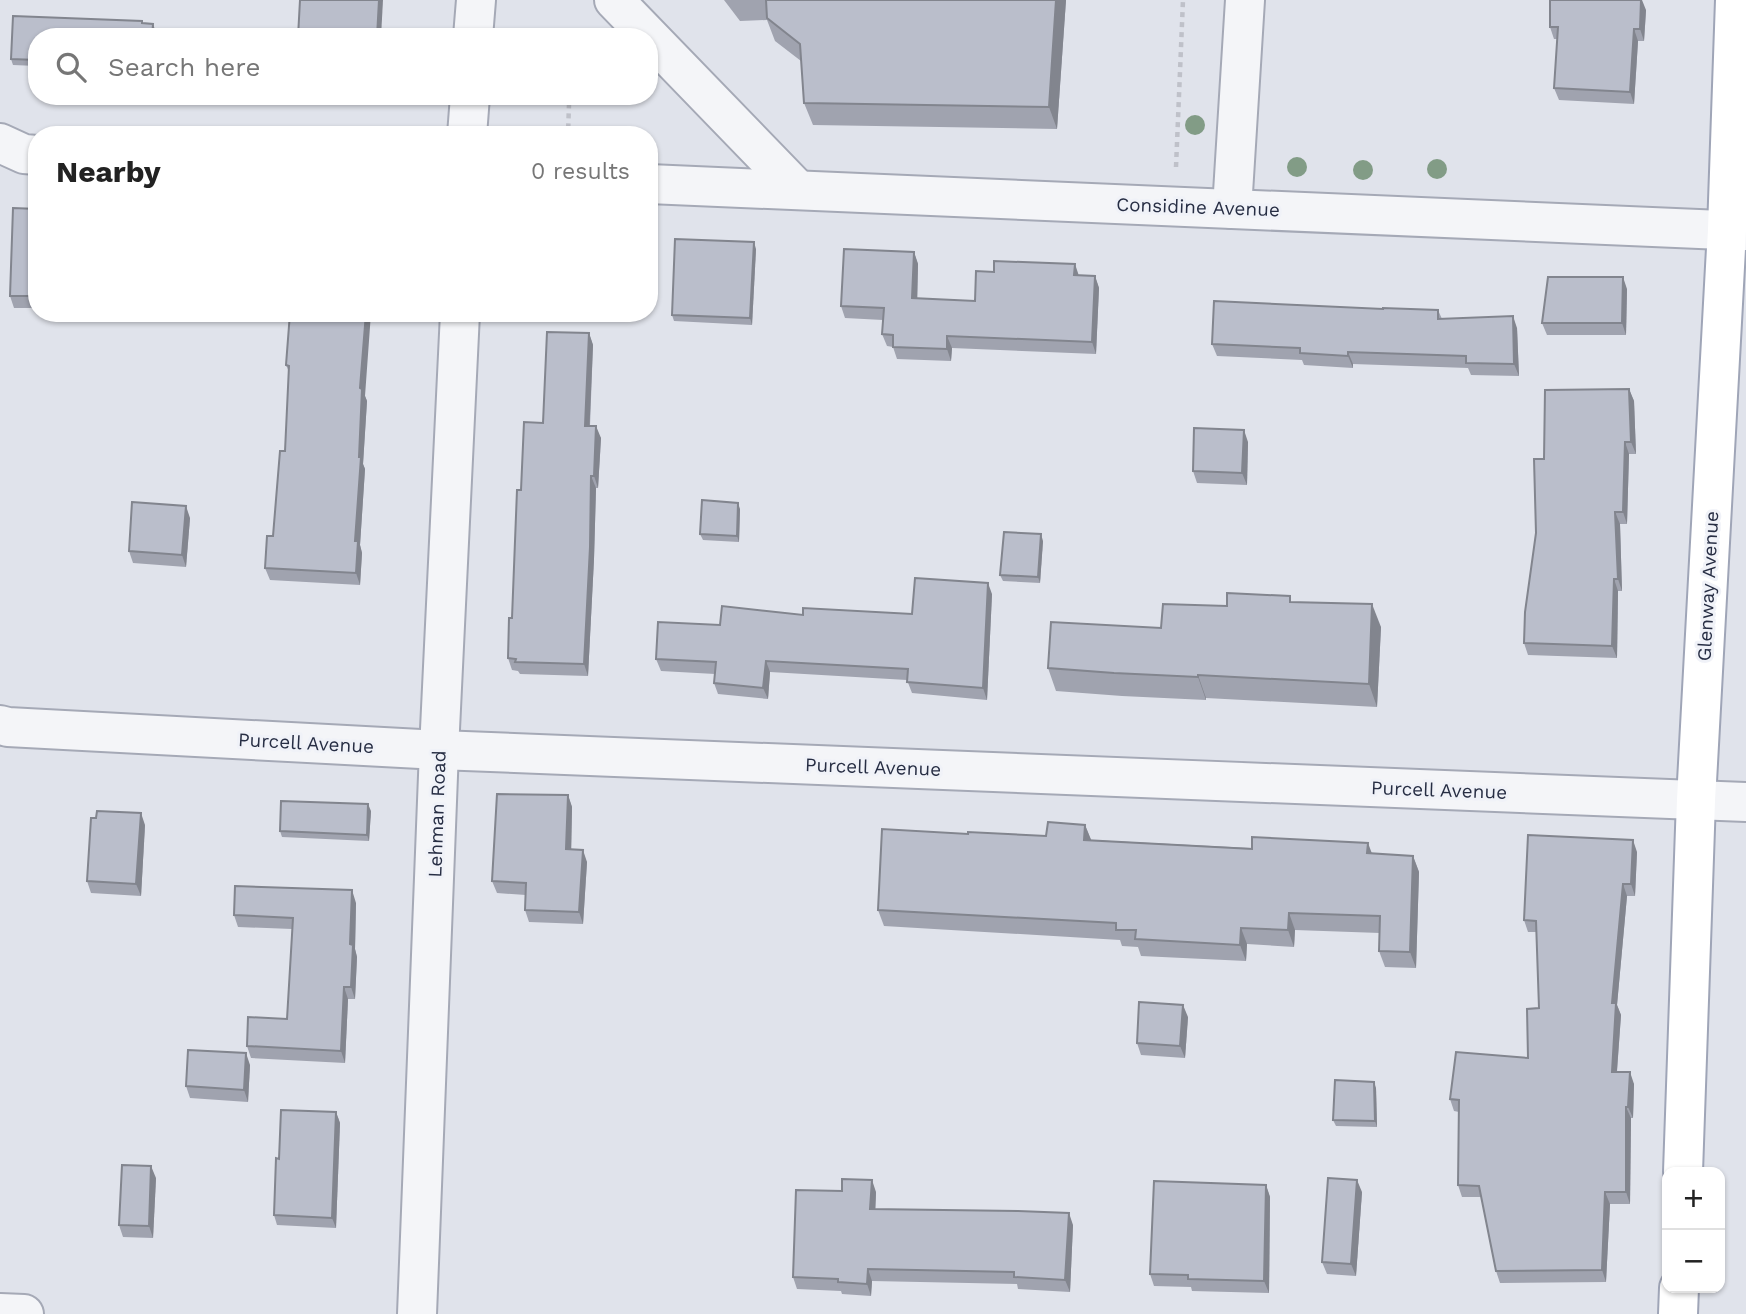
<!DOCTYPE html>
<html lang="en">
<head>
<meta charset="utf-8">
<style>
	:root { --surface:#fff; --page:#f6f6f6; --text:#222; --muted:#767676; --line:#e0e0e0 }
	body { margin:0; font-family:"Work Sans",sans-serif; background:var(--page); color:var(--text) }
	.controls { position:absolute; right:21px; bottom:21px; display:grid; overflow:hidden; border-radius:14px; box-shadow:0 2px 5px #0004 }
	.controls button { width:63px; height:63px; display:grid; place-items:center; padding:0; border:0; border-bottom:2px solid var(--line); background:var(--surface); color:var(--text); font:35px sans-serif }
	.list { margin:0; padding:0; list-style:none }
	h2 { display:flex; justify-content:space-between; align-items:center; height:91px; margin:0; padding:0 28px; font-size:30px }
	h2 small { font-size:23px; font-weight:400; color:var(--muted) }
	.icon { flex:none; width:38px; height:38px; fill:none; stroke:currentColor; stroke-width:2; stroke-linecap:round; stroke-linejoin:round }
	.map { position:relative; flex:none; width:1746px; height:1314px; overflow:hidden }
	.search { position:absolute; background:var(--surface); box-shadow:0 2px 5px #0004; left:28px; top:28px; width:630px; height:77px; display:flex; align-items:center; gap:18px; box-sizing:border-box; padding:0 24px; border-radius:28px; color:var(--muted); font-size:26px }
	.panel { position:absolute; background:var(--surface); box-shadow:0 2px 5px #0004; left:28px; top:126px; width:630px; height:196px; border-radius:28px }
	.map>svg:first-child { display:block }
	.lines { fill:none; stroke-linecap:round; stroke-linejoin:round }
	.minor-casing { stroke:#a5a9b6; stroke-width:42 }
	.major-casing { stroke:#9fa5b7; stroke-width:42 }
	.path { stroke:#bfc1c9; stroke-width:4.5; stroke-dasharray:5 5; stroke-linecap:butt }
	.minor { stroke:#f4f5f8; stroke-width:38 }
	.major { stroke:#fff; stroke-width:38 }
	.tree { fill:#829c86 }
	.wall { fill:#a0a3af }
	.shaded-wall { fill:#82858e }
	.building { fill:#babecb; stroke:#82858e; stroke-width:2 }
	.labels { text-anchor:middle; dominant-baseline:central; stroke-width:6; stroke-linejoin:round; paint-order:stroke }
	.street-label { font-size:19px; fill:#272e44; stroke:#f0f2f8 }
</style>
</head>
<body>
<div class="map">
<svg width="1746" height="1314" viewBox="0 0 1746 1314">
	<rect width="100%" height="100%" fill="#e0e3eb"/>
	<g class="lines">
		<defs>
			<g id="minor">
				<polyline points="614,0 798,190"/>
				<polyline points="473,37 476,0"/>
				<polyline points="467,135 470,96"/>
				<polyline points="0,143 24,154 37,155"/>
				<polyline points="649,184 1746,231"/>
				<polyline points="1232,209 1245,0"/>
				<polyline points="0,725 8,727 439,750 1746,802"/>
				<polyline points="0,1313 24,1314"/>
				<polyline points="417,1314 439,750 460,313"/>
			</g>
			<g id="major">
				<polyline points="1683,1172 1696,800 1727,230 1735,0"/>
				<polyline points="1678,1314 1679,1288"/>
			</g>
		</defs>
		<use href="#minor" class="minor-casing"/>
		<use href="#major" class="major-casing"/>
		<g class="path">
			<polyline points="562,96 569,104 568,135"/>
			<polyline points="1176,167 1183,0"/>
		</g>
		<use href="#minor" class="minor"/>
		<use href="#major" class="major"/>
	</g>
	<g class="tree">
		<circle cx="1195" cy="125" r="10"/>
		<circle cx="1297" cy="167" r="10"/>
		<circle cx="1437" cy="169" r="10"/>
		<circle cx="1363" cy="170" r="10"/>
	</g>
	<g class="wall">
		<polygon points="724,0 1066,0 1057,129 813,125 804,103 801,61 775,41 767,20 740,21"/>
		<polygon points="1646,10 1644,41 1638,41 1634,104 1559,100 1554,88 1557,39 1554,39 1550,27"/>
		<polygon points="13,16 142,21 143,24 153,24 155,30 155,37 37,37 37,66 13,65 11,59"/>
		<polygon points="37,209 37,308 14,308 10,296"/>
		<polygon points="756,249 752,325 674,321 672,315"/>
		<polygon points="914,252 918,264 917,299 975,301 1079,275 1095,276 1099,288 1096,354 952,348 951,361 897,359 893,347 887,346 882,334 883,320 845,318 841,306"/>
		<polygon points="1627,289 1626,335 1547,335 1542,323"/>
		<polygon points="1383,309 1438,310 1442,319 1517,328 1519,376 1471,375 1468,368 1353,364 1353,368 1304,365 1302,360 1217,356 1212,344"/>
		<polygon points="290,313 365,396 367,401 363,464 365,469 360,545 362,553 360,585 270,580 265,568 273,536 285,451 289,372 286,365"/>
		<polygon points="589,333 593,345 590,426 601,438 598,488 596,488 594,559 588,676 520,674 518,671 512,670 508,658 512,618 543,423"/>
		<polygon points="1629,389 1634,401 1636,454 1629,454 1627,524 1620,524 1622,591 1618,591 1617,658 1528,655 1524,643 1544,459"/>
		<polygon points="1248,442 1247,485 1197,483 1193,471"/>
		<polygon points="740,509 739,542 703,540 700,534"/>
		<polygon points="190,518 186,567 133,563 129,551"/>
		<polygon points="1043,541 1040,583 1003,581 1000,575"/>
		<polygon points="992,594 987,700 912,693 907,680 770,672 768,699 718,694 714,683 715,674 661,671 656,659 720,625 803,615 912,614"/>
		<polygon points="1293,602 1381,627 1377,707 1206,698 1206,700 1122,696 1056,691 1048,668 1227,606"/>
		<polygon points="568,795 572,807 571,849 587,862 583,924 529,922 525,910 526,895 497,893 492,881"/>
		<polygon points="371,811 369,841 282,837 280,831"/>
		<polygon points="145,825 141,896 91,893 87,881"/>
		<polygon points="1085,825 1091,840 1413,856 1419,872 1416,968 1385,967 1379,951 1380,933 1295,930 1294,947 1247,944 1246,961 1141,956 1138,947 1122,946 1120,940 884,926 878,910 968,834 1046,836"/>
		<polygon points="1637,852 1635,896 1627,896 1617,1005 1621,1015 1617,1072 1634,1084 1633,1118 1631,1118 1630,1204 1610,1204 1606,1282 1500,1283 1496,1271 1481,1197 1462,1197 1458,1185 1459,1112 1454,1111 1450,1099 1528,1058 1539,1008 1537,932 1528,932 1524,920"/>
		<polygon points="356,903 355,949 357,957 355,999 348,999 345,1063 251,1058 247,1046 287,1019 292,929 238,927 234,915"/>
		<polygon points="1188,1017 1185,1058 1141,1055 1137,1043"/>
		<polygon points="250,1065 248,1102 190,1098 186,1086"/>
		<polygon points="1376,1088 1377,1127 1336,1126 1333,1120"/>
		<polygon points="336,1112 340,1123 336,1228 277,1225 274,1215 279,1159"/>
		<polygon points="156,1178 153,1238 123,1237 119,1225"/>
		<polygon points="1266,1185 1270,1197 1269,1293 1192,1291 1191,1287 1154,1286 1150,1274"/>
		<polygon points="876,1192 875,1209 1073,1225 1070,1292 1018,1289 1017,1284 872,1281 871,1296 842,1294 841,1291 797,1289 793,1277"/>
		<polygon points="1362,1192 1356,1276 1327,1274 1322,1262"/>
	</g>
	<g class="shaded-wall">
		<polygon points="379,0 383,0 381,37 377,37"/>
		<polygon points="1056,0 1066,0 1057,129 1049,107"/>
		<polygon points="1641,0 1642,0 1646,10 1644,41 1640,29"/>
		<polygon points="153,24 155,30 155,37 152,37"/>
		<polygon points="1634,29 1638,41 1634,104 1630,92"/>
		<polygon points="754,242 756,249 752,325 750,318"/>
		<polygon points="914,252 918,264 917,310 912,298"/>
		<polygon points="1075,264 1079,276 1074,275"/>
		<polygon points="1095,276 1099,288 1096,354 1092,342"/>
		<polygon points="1623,277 1627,289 1626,335 1622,323"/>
		<polygon points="366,313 371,313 365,396 367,401 363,464 365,469 360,545 362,553 360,585 356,573 355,541 359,457 360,388"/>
		<polygon points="1513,316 1517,328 1519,376 1514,364"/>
		<polygon points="589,333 593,345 589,438 585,426"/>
		<polygon points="947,336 952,348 951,361 947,349"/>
		<polygon points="1348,352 1353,364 1353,368 1348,356"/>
		<polygon points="1629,389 1634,401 1636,454 1631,442"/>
		<polygon points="596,426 601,438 598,488 594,476"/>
		<polygon points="1244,430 1248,442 1247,485 1242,473"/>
		<polygon points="1625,442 1629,454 1627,524 1623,512"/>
		<polygon points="591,476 596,488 594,559 588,676 584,664"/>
		<polygon points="738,503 740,509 739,542 737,536"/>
		<polygon points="186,506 190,518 186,567 182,555"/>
		<polygon points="1615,512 1620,524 1622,591 1618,579"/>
		<polygon points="1041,534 1043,541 1040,583 1038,577"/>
		<polygon points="1614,579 1618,591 1617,658 1612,646"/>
		<polygon points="988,583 992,594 987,700 983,688"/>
		<polygon points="1372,604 1381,627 1377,707 1369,684"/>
		<polygon points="766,661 770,672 768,699 763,688"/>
		<polygon points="1198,675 1206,698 1206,700 1198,677"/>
		<polygon points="568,795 572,807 571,861 566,849"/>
		<polygon points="368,804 371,811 369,841 367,835"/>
		<polygon points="141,813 145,825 141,896 136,884"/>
		<polygon points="1085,825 1092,842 1084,840"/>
		<polygon points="1633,840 1637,852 1635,896 1631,884"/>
		<polygon points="1368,843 1374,859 1367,853"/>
		<polygon points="583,850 587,862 583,924 579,912"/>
		<polygon points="1413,856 1419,872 1416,968 1410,952"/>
		<polygon points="1623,884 1627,896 1617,1005 1621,1015 1616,1083 1612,1072 1612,1003"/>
		<polygon points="352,890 356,903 355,949 357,957 355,999 351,987 350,944"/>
		<polygon points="1289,913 1295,930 1294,947 1288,930"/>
		<polygon points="1241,928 1247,944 1246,961 1240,945"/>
		<polygon points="344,987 348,999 345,1063 341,1051"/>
		<polygon points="1183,1005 1188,1017 1185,1058 1180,1046"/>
		<polygon points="246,1053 250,1065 248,1102 244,1090"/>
		<polygon points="1630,1072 1634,1084 1633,1118 1628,1107"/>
		<polygon points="1374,1082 1376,1088 1377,1127 1375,1121"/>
		<polygon points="1626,1107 1631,1118 1630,1204 1626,1192"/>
		<polygon points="336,1112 340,1123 336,1228 332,1218"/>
		<polygon points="151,1166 156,1178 153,1238 149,1226"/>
		<polygon points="872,1180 876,1192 875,1221 870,1209"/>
		<polygon points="1357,1180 1362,1192 1356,1276 1351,1264"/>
		<polygon points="1266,1185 1270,1197 1269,1293 1264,1281"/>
		<polygon points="1605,1192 1610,1204 1606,1282 1602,1270"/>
		<polygon points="1069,1213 1073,1225 1070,1292 1065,1280"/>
		<polygon points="868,1269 872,1281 871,1296 867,1284"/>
	</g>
	<g class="building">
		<polygon points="300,0 379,0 377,37 298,37"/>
		<polygon points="766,0 1056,0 1049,107 804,103 800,44 767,18"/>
		<polygon points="1550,0 1641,0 1640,29 1634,29 1630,92 1554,88 1558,27 1550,27"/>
		<polygon points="13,16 142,21 142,23 153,24 152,37 37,37 37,60 11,59"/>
		<polygon points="13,208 37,209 37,296 10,296"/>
		<polygon points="675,239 754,242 750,318 672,315"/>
		<polygon points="844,249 914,252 912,298 975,301 976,271 994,272 994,261 1075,264 1074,275 1095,276 1092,342 947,336 947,349 893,347 893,335 882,334 884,308 841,306"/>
		<polygon points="1548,277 1623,277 1622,323 1542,323"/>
		<polygon points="1214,301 1383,309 1383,308 1438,310 1438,319 1513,316 1514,364 1466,363 1466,356 1348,352 1348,356 1300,353 1300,348 1212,344"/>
		<polygon points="290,313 366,313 360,388 362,389 359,457 361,457 355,541 358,541 356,573 265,568 267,536 273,536 280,451 285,451 289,366 286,365"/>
		<polygon points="547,332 589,333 585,426 596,426 594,476 591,476 590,547 584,664 515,662 516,659 508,658 509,618 512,618 517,490 521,490 524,422 543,423"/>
		<polygon points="1629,389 1631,442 1625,442 1623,512 1615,512 1618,579 1614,579 1612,646 1524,643 1525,612 1536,533 1534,459 1544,459 1545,390"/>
		<polygon points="1194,428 1244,430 1242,473 1193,471"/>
		<polygon points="702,500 738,503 737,536 700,534"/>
		<polygon points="132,502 186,506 182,555 129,551"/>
		<polygon points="1004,532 1041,534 1038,577 1000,575"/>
		<polygon points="915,578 988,583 983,688 907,682 908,669 766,661 763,688 714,683 716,662 656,659 658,622 720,625 722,606 803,615 803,608 912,614"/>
		<polygon points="1227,593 1290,596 1290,602 1372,604 1369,684 1198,675 1198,677 1114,673 1048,668 1051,622 1161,628 1163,604 1227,606"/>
		<polygon points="497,794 568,795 566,849 583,850 579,912 525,910 526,883 492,881"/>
		<polygon points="281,801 368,804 367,835 280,831"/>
		<polygon points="97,811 141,813 136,884 87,881 91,818 96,818"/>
		<polygon points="1048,822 1085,825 1084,840 1252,849 1252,837 1368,843 1367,853 1413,856 1410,952 1379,951 1380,916 1289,913 1288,930 1241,928 1240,945 1135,939 1136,930 1116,930 1116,923 878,910 882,829 968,834 968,832 1046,836"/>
		<polygon points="1528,835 1633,840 1631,884 1623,884 1612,1003 1616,1003 1612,1072 1630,1072 1628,1107 1626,1107 1626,1192 1605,1192 1602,1270 1496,1271 1479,1186 1458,1185 1459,1100 1450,1099 1456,1052 1528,1058 1527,1009 1539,1008 1536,921 1524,920"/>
		<polygon points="235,886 352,890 350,944 353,945 351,987 344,987 341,1051 247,1046 248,1017 287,1019 293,918 234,915"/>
		<polygon points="1139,1002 1183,1005 1180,1046 1137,1043"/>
		<polygon points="188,1050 246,1053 244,1090 186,1086"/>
		<polygon points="1335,1080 1374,1082 1375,1121 1333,1120"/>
		<polygon points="281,1110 336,1112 332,1218 274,1215 276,1158 279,1159"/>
		<polygon points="122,1165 151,1166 149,1226 119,1225"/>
		<polygon points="1328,1178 1357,1180 1351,1264 1322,1262"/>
		<polygon points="842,1179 872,1180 870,1209 1018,1211 1069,1213 1065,1280 1014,1277 1014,1272 868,1269 867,1284 838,1282 838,1279 793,1277 796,1190 842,1191"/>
		<polygon points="1154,1181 1266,1185 1264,1281 1188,1279 1188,1275 1150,1274"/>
	</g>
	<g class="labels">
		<g class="street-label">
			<text transform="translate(1198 207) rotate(2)">Considine Avenue</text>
			<text transform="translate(1708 586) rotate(-87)">Glenway Avenue</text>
			<text transform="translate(306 743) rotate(3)">Purcell Avenue</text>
			<text transform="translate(873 767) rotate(2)">Purcell Avenue</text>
			<text transform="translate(1439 790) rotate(2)">Purcell Avenue</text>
			<text transform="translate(437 814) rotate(-88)">Lehman Road</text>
		</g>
	</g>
</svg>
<div class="controls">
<button>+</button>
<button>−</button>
</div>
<div class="search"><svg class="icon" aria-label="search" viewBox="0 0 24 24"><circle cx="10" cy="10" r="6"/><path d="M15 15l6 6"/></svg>Search here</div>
<section class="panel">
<h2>Nearby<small>0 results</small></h2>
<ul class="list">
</ul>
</section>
</div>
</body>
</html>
